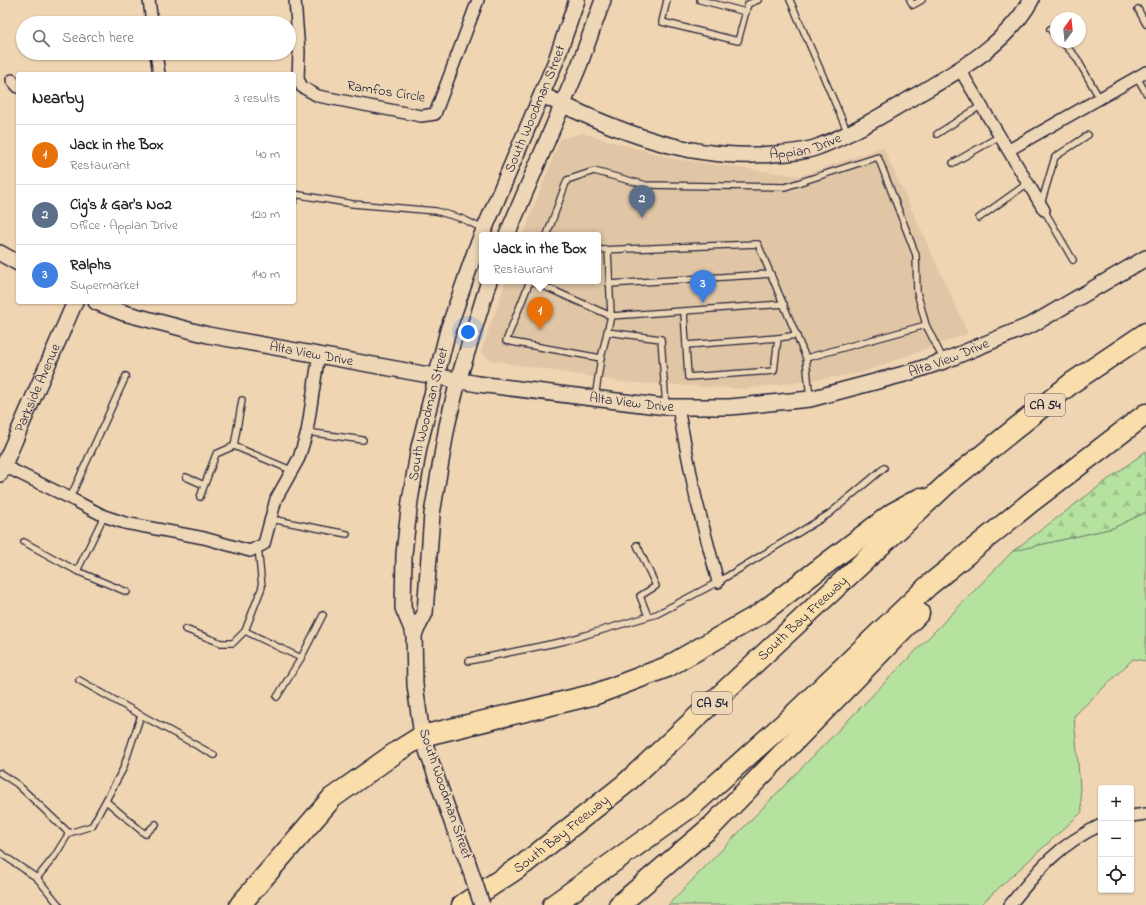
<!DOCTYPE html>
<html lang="en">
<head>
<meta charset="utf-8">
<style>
	:root { --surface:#fff; --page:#f6f6f6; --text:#222; --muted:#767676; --line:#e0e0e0; --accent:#22223b }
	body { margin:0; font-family:"Indie Flower",sans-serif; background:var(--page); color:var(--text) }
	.controls { position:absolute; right:12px; bottom:12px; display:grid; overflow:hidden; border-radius:4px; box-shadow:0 1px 3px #0004 }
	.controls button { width:36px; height:36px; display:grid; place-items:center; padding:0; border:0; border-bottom:1px solid var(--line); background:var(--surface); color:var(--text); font:20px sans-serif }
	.compass { position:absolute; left:1050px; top:12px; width:36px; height:36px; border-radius:50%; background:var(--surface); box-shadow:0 1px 3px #0004; rotate:15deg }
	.you { position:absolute; left:468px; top:332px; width:14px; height:14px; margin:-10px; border:3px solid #fff; border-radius:50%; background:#1a73e8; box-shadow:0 0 0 6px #1a73e833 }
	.badge { display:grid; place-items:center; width:26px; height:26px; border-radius:50%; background:var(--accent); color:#fff; font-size:13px; font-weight:700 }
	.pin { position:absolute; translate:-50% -33px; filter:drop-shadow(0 1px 2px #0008) }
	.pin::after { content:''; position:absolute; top:21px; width:14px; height:12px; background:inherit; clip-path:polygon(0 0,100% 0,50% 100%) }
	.popup { position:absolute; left:479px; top:232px; width:122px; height:52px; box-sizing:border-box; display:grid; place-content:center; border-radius:4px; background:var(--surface); filter:drop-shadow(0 1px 3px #0005); font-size:13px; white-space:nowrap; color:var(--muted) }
	.popup b { font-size:15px; color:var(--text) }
	.popup::after { content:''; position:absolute; left:50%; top:100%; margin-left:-8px; border:8px solid transparent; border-top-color:var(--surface) }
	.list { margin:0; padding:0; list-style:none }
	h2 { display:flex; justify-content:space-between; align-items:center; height:52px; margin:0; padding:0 16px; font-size:17px }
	h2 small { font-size:13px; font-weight:400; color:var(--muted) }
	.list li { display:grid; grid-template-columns:26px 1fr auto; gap:12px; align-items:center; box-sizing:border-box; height:60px; padding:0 16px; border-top:1px solid var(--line) }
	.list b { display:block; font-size:15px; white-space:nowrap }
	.list p { margin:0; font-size:13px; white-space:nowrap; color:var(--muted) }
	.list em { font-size:13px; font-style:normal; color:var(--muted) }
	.icon { flex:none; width:22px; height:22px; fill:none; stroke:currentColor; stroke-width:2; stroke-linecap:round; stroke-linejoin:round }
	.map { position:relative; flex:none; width:1146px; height:905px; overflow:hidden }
	.search { position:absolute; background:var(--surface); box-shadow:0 1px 3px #0004; left:16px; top:16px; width:280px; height:44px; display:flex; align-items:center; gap:10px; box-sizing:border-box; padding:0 14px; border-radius:22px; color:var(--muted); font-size:15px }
	.panel { position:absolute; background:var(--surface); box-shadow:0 1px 3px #0004; left:16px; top:72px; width:280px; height:232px; border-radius:4px }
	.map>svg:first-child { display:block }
	.built { fill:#e1c6a6 }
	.green { fill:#b6e29f; stroke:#6c826d }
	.forest { fill:url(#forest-firs); stroke:#6c826d }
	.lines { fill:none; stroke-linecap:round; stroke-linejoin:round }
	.lane-casing { stroke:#22223b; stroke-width:8 }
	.street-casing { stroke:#22223b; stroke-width:14 }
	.secondary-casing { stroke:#22223b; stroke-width:18 }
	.highway-casing { stroke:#22223b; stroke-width:23 }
	.lane { stroke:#eed7b7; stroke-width:5.5 }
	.street { stroke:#eed7b7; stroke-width:11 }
	.secondary { stroke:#eed7b7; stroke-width:15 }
	.highway { stroke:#f9deab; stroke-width:20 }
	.secondary-bridge-casing { stroke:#22223b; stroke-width:18; stroke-linecap:butt }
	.secondary-bridge { stroke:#eed7b7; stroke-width:15 }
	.labels { text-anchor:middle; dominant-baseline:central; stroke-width:3.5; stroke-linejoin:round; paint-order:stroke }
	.shield { fill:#eed7b7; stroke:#5f5860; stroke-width:1 }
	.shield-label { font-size:13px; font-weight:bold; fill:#22223b }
	.street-label { font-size:14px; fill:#22223b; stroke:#eed7b7 }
</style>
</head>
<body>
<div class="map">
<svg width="1146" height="905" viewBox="0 0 1146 905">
	<defs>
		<pattern id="forest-firs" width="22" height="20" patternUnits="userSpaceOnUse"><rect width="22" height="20" fill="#b6e29f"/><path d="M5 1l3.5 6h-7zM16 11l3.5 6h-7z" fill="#9cc28a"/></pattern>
	</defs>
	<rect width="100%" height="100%" fill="#f0d5b2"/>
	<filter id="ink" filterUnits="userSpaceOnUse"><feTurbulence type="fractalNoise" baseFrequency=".025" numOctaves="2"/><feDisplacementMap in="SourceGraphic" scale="8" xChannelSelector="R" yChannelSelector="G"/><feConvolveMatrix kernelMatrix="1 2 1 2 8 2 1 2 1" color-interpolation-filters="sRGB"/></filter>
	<g filter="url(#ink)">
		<polygon class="built" points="582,133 675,159 800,176 883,147 968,333 858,374 746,389 622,382 490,360 481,352 506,281 598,281 598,235 523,235 560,139"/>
		<polygon class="green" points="1146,512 1146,661 1133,659 1074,716 1082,812 980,905 668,905 1013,551 1113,528"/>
		<polygon class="forest" points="1146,451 1146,512 1113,528 1013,551"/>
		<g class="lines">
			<defs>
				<g id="lane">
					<polyline points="667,0 662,22 738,41 748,4 758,0"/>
					<polyline points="700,0 746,12"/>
					<polyline points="790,0 848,133"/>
					<polyline points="910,0 913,5 922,0"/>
					<polyline points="1138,9 1146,24"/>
					<polyline points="1050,29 1056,36"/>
					<polyline points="1062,42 1076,57 1100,99"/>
					<polyline points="1137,77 1146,93"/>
					<polyline points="937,134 982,105"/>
					<polyline points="953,163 1000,136"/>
					<polyline points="294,194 353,204 436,211 463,219 483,229"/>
					<polyline points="294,201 296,194"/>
					<polyline points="1041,204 1055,157 1088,135"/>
					<polyline points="1044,210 1073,260"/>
					<polyline points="979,218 1028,183"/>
					<polyline points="547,235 567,180 594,171 646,185 785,187 878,157 916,255 917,292 926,325"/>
					<polyline points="598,250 758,244 806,358"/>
					<polyline points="608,250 611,316 784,304"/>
					<polyline points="530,281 506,341 601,358 595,398"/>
					<polyline points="532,281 611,316 601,358"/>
					<polyline points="609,284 771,274"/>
					<polyline points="684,312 688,377 774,371 778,338 797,335"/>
					<polyline points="607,332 661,339 666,407"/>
					<polyline points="686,345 778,338"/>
					<polyline points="810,399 806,358 926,325 944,361"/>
					<polyline points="242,400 234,446 291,470"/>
					<polyline points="307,432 363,440"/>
					<polyline points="186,477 204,485"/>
					<polyline points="200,497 216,454 234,446"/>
					<polyline points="70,498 126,376"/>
					<polyline points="271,519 347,534"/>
					<polyline points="24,542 77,571 104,516"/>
					<polyline points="637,545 656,586 640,596 648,616"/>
					<polyline points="77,571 127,592"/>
					<polyline points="185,629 221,643 233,643 245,631 262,587 258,547"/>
					<polyline points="245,631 301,658 323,615"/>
					<polyline points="469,661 565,641 657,614 718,582 829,514 884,468"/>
					<polyline points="277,697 301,658"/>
					<polyline points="141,715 214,755"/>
					<polyline points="0,773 17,784 69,833 92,826 123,769 141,715 79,680"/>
					<polyline points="106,801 145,834 156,824"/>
					<polyline points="0,853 37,878 59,905"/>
					<polyline points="37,878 54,857 69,833"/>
				</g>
				<g id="street">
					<polyline points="149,0 152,23"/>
					<polyline points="295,0 299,51 298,79 302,87 318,96 421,116 435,114 478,0"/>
					<polyline points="156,53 159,74"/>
					<polyline points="960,70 1044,210"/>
					<polyline points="12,80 18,87"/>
					<polyline points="1009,150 1146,72"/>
					<polyline points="678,408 696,499 718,582"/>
					<polyline points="4,466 70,498 104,516 125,523 204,538 250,551 264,544 276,499 299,458 307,432 319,354"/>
					<polyline points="1131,816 1146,814"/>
					<path d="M1010,905C1039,869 1058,845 1101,825"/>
				</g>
				<g id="secondary">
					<path id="s1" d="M542,95C616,130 688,162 773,154C788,153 806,152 820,146C856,132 889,111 922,92C963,68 1007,43 1031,0"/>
					<polyline points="507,235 579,66 603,0"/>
					<polyline points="0,253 18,263"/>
					<path id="s2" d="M96,302L124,313L208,335L478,384L666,407H730L810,399L908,373L944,361L1033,324L1146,258"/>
					<path id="s3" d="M0,474L75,302"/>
					<polyline points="414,634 425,613 432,514 447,426 458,381 489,281"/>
					<path id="s4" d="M467,860L453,825L422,736L415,685L414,634L403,608L404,554L410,501L419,447L448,330L476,249L555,63L577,0"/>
				</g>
				<g id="highway">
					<polyline points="240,905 332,798 398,751 422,736 596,694 667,667 760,614 893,513 921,498"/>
					<path id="s5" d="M462,905L524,864L625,784L949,482L1073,382L1146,333"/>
					<polyline points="553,905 692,806 789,719 928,586 1031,502 1146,414"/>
					<polyline points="619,905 713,825 919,613"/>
				</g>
			</defs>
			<use href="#lane" class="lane-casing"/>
			<use href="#street" class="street-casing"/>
			<use href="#secondary" class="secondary-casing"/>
			<use href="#highway" class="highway-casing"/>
			<use href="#lane" class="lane"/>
			<use href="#street" class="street"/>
			<use href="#secondary" class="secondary"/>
			<use href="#highway" class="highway"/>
			<defs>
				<polyline id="secondary-bridge" points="467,860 482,905"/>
			</defs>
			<use href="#secondary-bridge" class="secondary-bridge-casing"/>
			<use href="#secondary-bridge" class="secondary-bridge"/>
		</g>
	</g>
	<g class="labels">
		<g class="shield">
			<rect x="1025" y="394" width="40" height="22" rx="3"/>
			<rect x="692" y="692" width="40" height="22" rx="3"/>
		</g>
		<g class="shield-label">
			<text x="1045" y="405">CA 54</text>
			<text x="712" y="703">CA 54</text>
		</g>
		<g class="street-label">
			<text transform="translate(386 92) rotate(9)">Ramfos Circle</text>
			<text stroke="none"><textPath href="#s4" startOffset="783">South Woodman Street</textPath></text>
			<text stroke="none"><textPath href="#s1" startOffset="275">Appian Drive</textPath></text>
			<text stroke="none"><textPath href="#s2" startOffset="222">Alta View Drive</textPath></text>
			<text stroke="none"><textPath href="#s2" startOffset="870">Alta View Drive</textPath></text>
			<text stroke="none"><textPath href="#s3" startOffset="94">Parkside Avenue</textPath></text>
			<text stroke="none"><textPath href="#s2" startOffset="546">Alta View Drive</textPath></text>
			<text stroke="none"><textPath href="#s4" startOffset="459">South Woodman Street</textPath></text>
			<text stroke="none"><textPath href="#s5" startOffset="446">South Bay Freeway</textPath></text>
			<text transform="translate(445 794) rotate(71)">South Woodman Street</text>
			<text stroke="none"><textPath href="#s5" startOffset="122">South Bay Freeway</textPath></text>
		</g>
	</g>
</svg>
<div class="controls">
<button>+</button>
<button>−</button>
<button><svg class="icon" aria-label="locate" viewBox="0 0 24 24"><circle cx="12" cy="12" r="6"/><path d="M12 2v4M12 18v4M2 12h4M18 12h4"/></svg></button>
</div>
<svg class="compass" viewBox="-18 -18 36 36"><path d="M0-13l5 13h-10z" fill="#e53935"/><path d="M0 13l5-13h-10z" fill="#767676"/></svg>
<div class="you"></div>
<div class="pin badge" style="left:540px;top:330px;background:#e8710a">1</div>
<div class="popup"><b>Jack in the Box</b>Restaurant</div>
<div class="pin badge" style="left:642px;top:218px;background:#5c6f8a">2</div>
<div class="pin badge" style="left:703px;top:303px;background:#3f7fe0">3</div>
<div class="search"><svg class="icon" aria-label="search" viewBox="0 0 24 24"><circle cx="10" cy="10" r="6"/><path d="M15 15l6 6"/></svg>Search here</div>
<section class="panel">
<h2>Nearby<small>3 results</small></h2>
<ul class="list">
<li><span class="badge" style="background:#e8710a">1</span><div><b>Jack in the Box</b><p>Restaurant</p></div><em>40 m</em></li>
<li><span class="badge" style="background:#5c6f8a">2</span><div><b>Cig's &amp; Gar's No2</b><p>Office · Appian Drive</p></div><em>120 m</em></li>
<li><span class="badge" style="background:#3f7fe0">3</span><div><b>Ralphs</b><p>Supermarket</p></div><em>140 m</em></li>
</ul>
</section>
</div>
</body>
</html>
